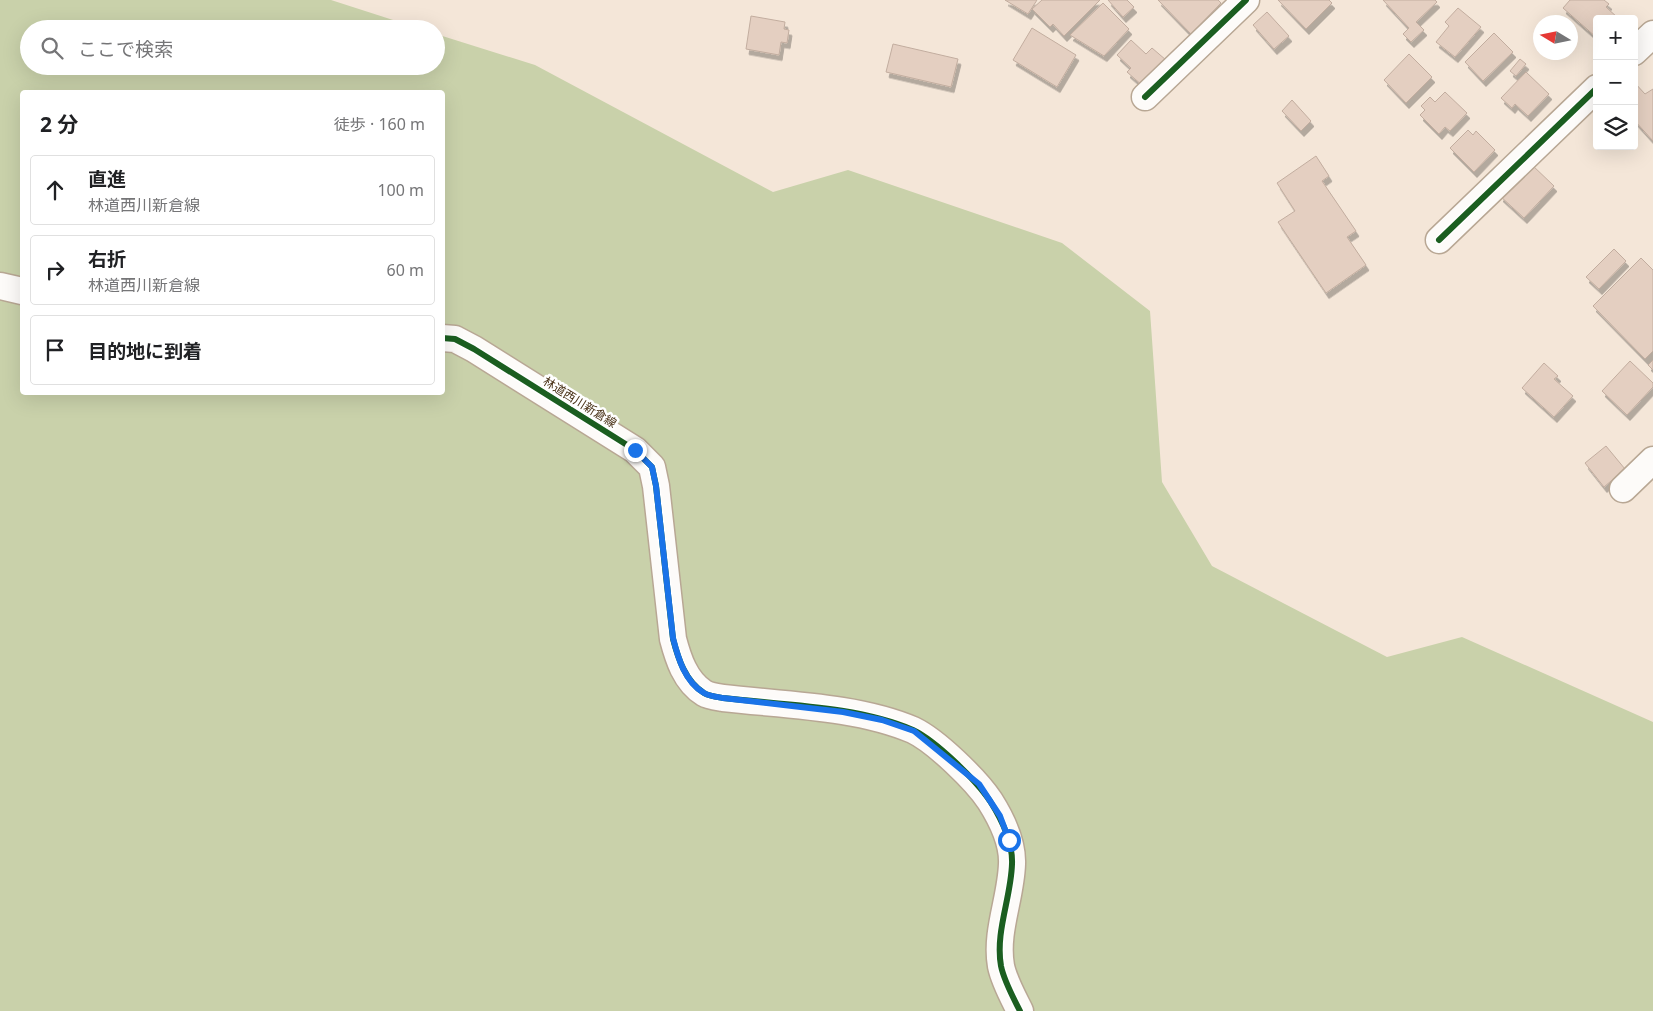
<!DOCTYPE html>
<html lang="ja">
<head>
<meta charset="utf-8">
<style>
	:root { --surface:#fff; --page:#f2f2f2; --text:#202124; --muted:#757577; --line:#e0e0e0 }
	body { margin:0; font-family:"Noto Sans","Noto Sans JP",sans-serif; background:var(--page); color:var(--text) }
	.controls { position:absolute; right:15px; top:15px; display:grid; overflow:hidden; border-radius:5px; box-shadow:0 5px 20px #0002 }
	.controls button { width:45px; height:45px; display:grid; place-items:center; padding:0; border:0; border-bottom:1px solid var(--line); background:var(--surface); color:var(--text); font:25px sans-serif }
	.compass { position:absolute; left:1533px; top:15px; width:45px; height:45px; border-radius:50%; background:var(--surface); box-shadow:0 5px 20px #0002; rotate:280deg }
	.stop { position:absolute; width:15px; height:15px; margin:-11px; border:4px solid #1a73e8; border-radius:50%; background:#fff }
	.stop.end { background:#1a73e8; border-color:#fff; box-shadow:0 1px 5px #0008 }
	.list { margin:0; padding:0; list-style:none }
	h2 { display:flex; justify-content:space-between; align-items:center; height:65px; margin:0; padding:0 20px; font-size:21px }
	h2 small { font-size:16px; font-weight:400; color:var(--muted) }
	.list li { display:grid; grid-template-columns:32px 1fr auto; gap:15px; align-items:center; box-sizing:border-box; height:70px; margin:0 10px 10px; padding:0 10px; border:1px solid var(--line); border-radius:5px }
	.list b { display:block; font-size:19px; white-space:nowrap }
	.list p { margin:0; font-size:16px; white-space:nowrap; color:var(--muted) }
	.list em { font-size:16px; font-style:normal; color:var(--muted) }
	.icon { flex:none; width:28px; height:28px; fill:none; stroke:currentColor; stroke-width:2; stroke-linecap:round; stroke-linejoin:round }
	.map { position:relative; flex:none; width:1653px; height:1011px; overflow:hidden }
	.search { position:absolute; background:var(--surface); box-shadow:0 5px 20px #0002; left:20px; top:20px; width:425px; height:55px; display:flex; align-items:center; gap:12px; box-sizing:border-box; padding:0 18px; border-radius:28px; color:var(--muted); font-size:19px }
	.panel { position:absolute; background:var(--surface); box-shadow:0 5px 20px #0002; left:20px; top:90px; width:425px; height:305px; border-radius:5px }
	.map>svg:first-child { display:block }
	.forest { fill:#c9d1aa; fill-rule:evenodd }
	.building { fill:#e4cfc1; stroke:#c2ad9f; filter:url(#shadow) }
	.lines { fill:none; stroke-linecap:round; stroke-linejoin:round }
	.street-casing { stroke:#b8a794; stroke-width:29 }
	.street { stroke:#fdfbf9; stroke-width:26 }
	.cycleway-casing { stroke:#fff; stroke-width:9 }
	.cycleway { stroke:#1b5e20; stroke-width:6 }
	.route { stroke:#1a73e8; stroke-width:6 }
	.labels { text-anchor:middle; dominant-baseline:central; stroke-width:5; stroke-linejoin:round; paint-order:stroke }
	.street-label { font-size:12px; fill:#483015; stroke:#fff }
</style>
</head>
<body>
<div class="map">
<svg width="1653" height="1011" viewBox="0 0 1653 1011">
	<defs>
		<filter id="shadow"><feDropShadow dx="3" dy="5.5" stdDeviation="0" flood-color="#0004"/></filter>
	</defs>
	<rect width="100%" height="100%" fill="#f4e6d8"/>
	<path class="forest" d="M0,0H331L421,29H29V66H436V34L535,65L773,192L848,170L1062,243L1150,311L1162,482L1212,566L1387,657L1462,637L1653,722V1011H0ZM22,92H442V392H22Z"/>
	<g class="building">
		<polygon points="1005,0 1037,0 1028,14"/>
		<polygon points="1042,0 1100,0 1064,36 1053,24 1050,27 1032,9"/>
		<polygon points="1108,0 1127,0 1134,7 1123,17"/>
		<polygon points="1158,0 1218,0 1221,3 1191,34"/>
		<polygon points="1278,0 1329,0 1332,3 1306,29"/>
		<polygon points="1383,0 1435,0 1437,2 1416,22 1424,30 1411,42 1403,34 1409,28"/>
		<polygon points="1570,0 1604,0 1609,4 1606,7 1618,18 1597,19 1597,38 1563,8"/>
		<polygon points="1103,3 1129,29 1104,56 1070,35"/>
		<polygon points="1458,8 1481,27 1455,57 1436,42 1449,26 1445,22"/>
		<polygon points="1267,12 1289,36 1274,49 1253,25"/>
		<polygon points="751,16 785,22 784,29 789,30 787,43 781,42 779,55 746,49"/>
		<polygon points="1032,28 1076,55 1057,87 1013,60"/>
		<polygon points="1494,33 1513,52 1483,81 1465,62"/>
		<polygon points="1131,40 1146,54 1152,48 1166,60 1143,86 1127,72 1131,68 1117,55"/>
		<polygon points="893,44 958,59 951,87 886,72"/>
		<polygon points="1409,54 1432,77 1406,103 1384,80"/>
		<polygon points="1520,59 1526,64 1516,76 1510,71"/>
		<polygon points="1526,72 1549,94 1528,116 1515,104 1512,108 1501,98"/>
		<polygon points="1634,82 1645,94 1653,89 1653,141 1634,120"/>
		<polygon points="1445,92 1467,113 1450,131 1445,127 1439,134 1420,115 1425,110 1421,106 1430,97 1435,102"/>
		<polygon points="1292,100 1311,121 1301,131 1282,111"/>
		<polygon points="1468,130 1473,135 1476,131 1495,150 1474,172 1450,148"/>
		<polygon points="1316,156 1329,176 1322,181 1356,231 1347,237 1366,265 1326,293 1278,222 1295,211 1277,183"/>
		<polygon points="1531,164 1554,186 1524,218 1500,196"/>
		<polygon points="1614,249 1626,261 1599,289 1586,277"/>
		<polygon points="1641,258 1653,270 1653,351 1645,359 1593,306"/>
		<polygon points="1653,360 1653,370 1648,365"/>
		<polygon points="1630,361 1653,383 1653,387 1627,415 1602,391"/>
		<polygon points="1544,363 1558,376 1554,379 1573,396 1554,417 1522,388"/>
		<polygon points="1606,446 1625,469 1604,487 1585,463"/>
	</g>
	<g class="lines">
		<defs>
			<g id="street">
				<polyline points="1634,52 1653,34"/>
				<polyline points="1145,97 1246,0"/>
				<polyline points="1439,240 1597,88"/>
				<polyline points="0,286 22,291"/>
				<path d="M442,338L455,339L474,349L635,450L652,467L656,486L673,639C678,658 685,681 704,693C709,696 717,697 723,698C783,705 857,706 913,730C936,741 976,780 990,801C1002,820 1013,842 1012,864C1011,898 995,932 1001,966C1004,981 1013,997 1020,1011"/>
				<polyline points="1623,489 1653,460"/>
			</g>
		</defs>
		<use href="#street" class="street-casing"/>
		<use href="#street" class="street"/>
		<defs>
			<g id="cycleway">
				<polyline points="1145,97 1246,0"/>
				<polyline points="1439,240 1597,88"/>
				<path d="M442,338L455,339L474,349L635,450L652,467L656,486L673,639C678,658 685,681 704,693C709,696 717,697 723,698C783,705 857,706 913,730C936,741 976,780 990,801C1002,820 1013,842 1012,864C1011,898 995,932 1001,966C1004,981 1013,997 1020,1011"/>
			</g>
		</defs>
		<use href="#cycleway" class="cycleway-casing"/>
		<use href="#cycleway" class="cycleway"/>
	</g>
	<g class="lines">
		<path class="route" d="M635,450L652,467L656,486L673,638C678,658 685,682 704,693C709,696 717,697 723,698L843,712L882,720L914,731L979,784L1000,816L1009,840"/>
	</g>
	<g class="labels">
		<g class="street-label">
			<text transform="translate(580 402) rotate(32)">林道西川新倉線</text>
		</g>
	</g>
</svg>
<div class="controls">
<button>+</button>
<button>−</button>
<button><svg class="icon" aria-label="layers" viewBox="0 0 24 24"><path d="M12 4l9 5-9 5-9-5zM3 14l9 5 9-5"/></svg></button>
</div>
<svg class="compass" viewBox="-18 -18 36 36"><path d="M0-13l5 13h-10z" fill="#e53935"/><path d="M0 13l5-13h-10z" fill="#757577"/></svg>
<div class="stop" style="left:1009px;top:840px"></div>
<div class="stop end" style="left:635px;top:450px"></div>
<div class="search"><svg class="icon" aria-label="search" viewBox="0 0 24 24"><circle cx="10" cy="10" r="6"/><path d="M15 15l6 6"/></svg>ここで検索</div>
<section class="panel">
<h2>2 分<small>徒歩 · 160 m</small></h2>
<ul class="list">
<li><svg class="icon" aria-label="ahead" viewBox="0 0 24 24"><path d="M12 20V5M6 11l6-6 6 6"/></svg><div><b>直進</b><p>林道西川新倉線</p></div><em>100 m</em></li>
<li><svg class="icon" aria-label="right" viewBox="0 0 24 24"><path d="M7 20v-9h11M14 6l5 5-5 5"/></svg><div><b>右折</b><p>林道西川新倉線</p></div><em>60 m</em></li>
<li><svg class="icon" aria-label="arrive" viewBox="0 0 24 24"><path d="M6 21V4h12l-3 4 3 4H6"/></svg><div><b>目的地に到着</b></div></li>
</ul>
</section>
</div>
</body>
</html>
